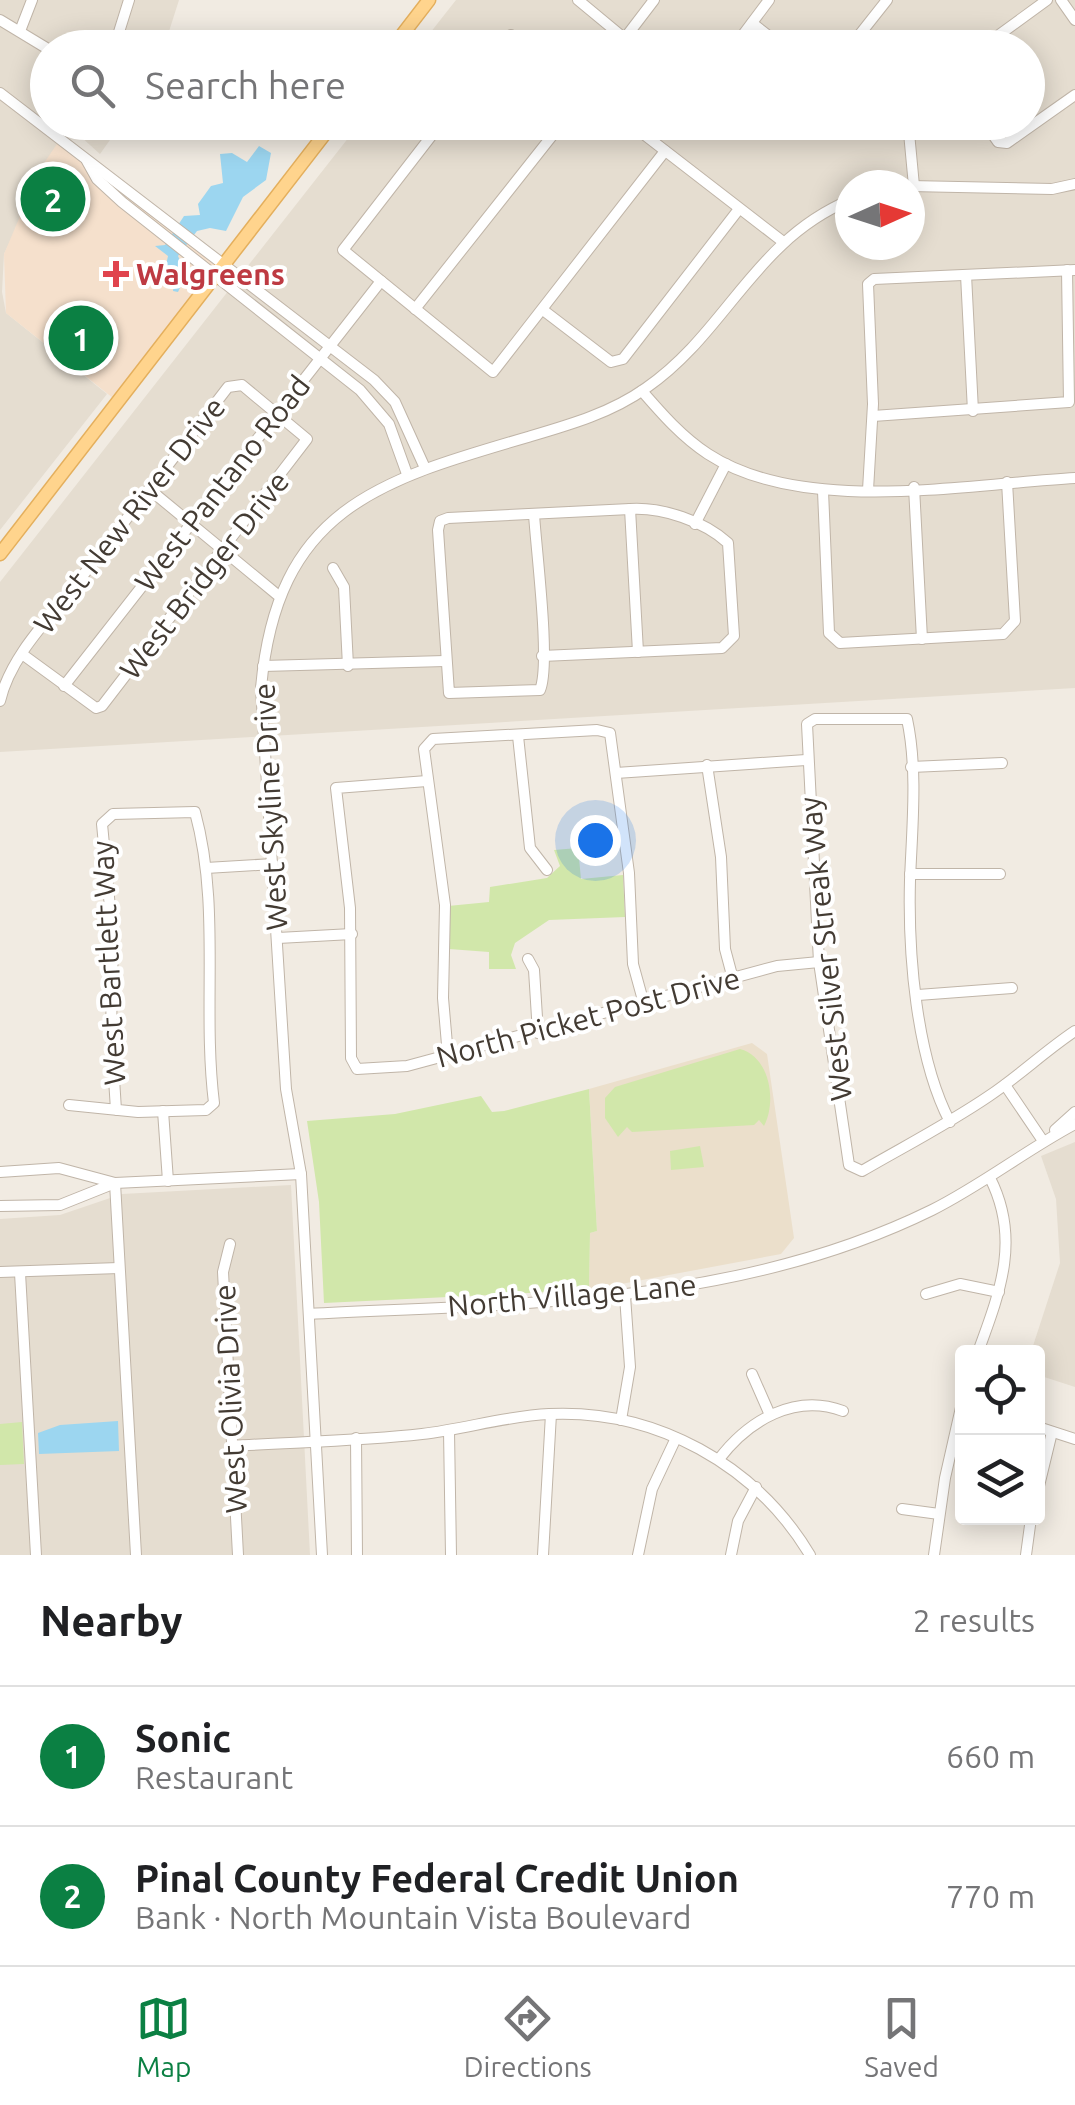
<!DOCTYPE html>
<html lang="en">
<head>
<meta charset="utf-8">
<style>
	:root { --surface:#fff; --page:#f6f6f6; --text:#202124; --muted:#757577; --line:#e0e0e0; --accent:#0b8043 }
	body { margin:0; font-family:Ubuntu,sans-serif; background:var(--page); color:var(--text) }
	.controls { position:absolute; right:30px; bottom:30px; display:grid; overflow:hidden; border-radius:10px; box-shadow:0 5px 25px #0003 }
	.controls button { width:90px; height:90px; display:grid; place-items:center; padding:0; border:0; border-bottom:2px solid var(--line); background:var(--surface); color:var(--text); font:50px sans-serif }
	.compass { position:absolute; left:835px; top:170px; width:90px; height:90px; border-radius:50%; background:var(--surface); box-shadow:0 5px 25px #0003; rotate:87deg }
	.you { position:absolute; left:595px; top:840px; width:35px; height:35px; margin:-25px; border:8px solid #fff; border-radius:50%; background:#1a73e8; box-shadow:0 0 0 15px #1a73e833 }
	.badge { display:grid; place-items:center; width:65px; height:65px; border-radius:50%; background:var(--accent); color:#fff; font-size:32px; font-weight:700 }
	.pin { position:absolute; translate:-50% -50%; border:5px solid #fff; box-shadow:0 2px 10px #0006 }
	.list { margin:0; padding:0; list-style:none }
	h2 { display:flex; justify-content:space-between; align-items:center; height:130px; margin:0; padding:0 40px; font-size:42px }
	h2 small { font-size:32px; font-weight:400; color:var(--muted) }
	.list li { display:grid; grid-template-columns:65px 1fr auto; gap:30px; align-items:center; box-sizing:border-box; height:140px; padding:0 40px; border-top:2px solid var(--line) }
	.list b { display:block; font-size:38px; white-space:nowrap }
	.list p { margin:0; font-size:32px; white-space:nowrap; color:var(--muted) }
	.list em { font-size:32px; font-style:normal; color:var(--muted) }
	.icon { flex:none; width:55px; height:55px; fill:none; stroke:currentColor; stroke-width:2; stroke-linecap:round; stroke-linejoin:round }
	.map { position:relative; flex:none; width:1075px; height:1555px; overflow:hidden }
	.search { position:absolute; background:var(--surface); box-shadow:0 5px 25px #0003; left:30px; right:30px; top:30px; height:110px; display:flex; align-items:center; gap:25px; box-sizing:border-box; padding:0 35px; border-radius:55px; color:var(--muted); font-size:38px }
	.sheet { height:410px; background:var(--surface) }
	nav { display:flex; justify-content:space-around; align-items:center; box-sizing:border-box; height:140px; border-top:2px solid var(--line); background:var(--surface); font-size:28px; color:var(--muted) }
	nav a { display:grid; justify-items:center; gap:5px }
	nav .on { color:var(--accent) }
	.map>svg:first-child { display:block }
	.residential { fill:#e5ddd0; fill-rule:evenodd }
	.commercial { fill:#f5e0cc }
	.education { fill:#ebdfcb }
	.green { fill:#d1e7aa }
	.water { fill:#9cd6f0 }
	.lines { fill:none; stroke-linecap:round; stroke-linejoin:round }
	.minor-casing { stroke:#c0b5a8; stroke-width:12 }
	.major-casing { stroke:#e4af5d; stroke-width:15 }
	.minor { stroke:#fff; stroke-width:10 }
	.major { stroke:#ffd48d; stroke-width:12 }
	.health-dot { fill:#e0444e; stroke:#fff; stroke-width:4 }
	.labels { text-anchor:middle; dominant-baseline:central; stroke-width:8; stroke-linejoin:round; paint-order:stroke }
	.health-label { font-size:30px; font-weight:bold; fill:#be3a42; stroke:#fff; text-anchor:start }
	.street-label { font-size:30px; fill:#433b33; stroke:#fff }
</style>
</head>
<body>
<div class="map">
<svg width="1075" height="1555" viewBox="0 0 1075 1555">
	<rect width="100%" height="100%" fill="#f1ebe2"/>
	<g class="residential">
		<polygon points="0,0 179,0 164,47 48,48 48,122 122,123 100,154 70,127 61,138 4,254 2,292 6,313 107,394 0,530"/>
		<path d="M456,0H1075V688L0,752V582L360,123L1028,122V48L419,47ZM850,185H910V245H850Z"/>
		<polygon points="1075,1142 1075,1387 1038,1375 1038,1352 1031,1352 1060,1263 1056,1199 1041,1156"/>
		<polygon points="291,1185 310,1555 0,1555 0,1219 60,1215 122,1194"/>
	</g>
	<polygon class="commercial" points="61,138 221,267 118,402 6,313 4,254 40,169"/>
	<polygon class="education" points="752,1043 767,1054 794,1238 781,1254 589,1290 590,1233 597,1231 589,1089"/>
	<g class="green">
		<polygon points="578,848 581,879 623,875 625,917 549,920 515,943 511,955 516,969 489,969 489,952 449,949 448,906 489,902 490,887 547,878 560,866 554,850"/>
		<path d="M740,1049C770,1057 777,1101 764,1126L759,1120L754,1125L632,1132L627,1127L618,1137L605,1118V1098L615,1087Z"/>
		<polygon points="589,1089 597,1231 590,1233 589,1290 324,1303 319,1202 307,1121 395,1114 481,1096 492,1112 504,1111"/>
		<polygon points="700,1146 704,1167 671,1170 670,1151"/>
		<polygon points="22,1422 24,1464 0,1465 0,1424"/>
	</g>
	<g class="water">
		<polygon points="259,146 271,153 266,180 243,197 226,231 210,228 197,231 178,256 182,265 179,272 185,277 178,292 173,291 175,276 163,279 168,256 155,246 165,245 184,216 200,215 198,204 211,186 223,183 220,154 232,153 247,162"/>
		<polygon points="118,1421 119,1451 39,1454 38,1433 60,1425"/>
	</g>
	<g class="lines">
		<defs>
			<g id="minor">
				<polyline points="578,0 636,48"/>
				<polyline points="1061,0 1075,20"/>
				<polyline points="0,20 48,49"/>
				<polyline points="752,23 784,48"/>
				<polyline points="20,31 32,0"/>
				<polyline points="625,38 654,0"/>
				<polyline points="114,48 129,0"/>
				<polyline points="501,48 511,35 528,48"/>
				<polyline points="733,48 769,0"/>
				<polyline points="849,48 887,0"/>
				<polyline points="981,48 1047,0"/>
				<polyline points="0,93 374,380 395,402 425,468"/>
				<polyline points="442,122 343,250 493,372 665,151"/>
				<polyline points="628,122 782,241"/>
				<polyline points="908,122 914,186"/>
				<polyline points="984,122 998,142 1007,143 1075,95"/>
				<polyline points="87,161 97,179 122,202 360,390 389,424 407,474"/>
				<polyline points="910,186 1052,189 1075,184"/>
				<polyline points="966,275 973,411"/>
				<polyline points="415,309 563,122"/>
				<polyline points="543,310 611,362 623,359 739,209"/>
				<path d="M642,391C662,414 682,437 708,454C803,516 966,484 1075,478"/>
				<polyline points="873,416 1069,402 1067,270"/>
				<polyline points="914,487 922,639"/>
				<polyline points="149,489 280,597"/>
				<polyline points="868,490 873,404 868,284 874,279 1075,270"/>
				<polyline points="823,491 829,633 840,643 1003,634 1015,621 1007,482"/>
				<polyline points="630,509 638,652"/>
				<path d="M534,514C536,549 551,664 540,690L449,693L438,530L440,521L448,518L630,509C662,507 704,521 728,543L734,636L722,648L542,656"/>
				<polyline points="695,524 726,464"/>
				<polyline points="333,568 344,587 348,666"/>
				<polyline points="263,666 445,661"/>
				<polyline points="64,686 381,281"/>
				<path d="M0,701C11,654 52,616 81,578C130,514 179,451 228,387L242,385L307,439L102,706L96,708L22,654"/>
				<polyline points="518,736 530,848 547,870"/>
				<polyline points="707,765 721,857 725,949 733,979"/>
				<polyline points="911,767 1002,763"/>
				<polyline points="616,773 806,760"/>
				<polyline points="427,781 336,788 350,908 351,1058 357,1069 407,1066 777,966 819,962"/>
				<polyline points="206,868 273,864"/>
				<polyline points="910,874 1000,874"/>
				<polyline points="278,938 352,934"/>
				<polyline points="528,959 534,970 538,1033"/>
				<polyline points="918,995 1012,988"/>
				<polyline points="448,1056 443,998 445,905 424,749 433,739 597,730 610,733 629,873 633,964 644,1004"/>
				<polyline points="1005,1085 1043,1141"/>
				<path d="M69,1105L138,1112L206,1110L214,1103C202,1006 221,907 195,812L113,814L102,824L113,939L111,1031L116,1110"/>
				<polyline points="163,1111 168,1181"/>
				<path d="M950,1122C916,1057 908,953 910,880C912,828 918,770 907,719H815L807,724L819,962L849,1165L862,1171C905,1146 948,1124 989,1096C1019,1076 1045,1051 1075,1031"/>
				<polyline points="1055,1130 1075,1112"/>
				<polyline points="0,1172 59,1168 115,1183 301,1174"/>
				<polyline points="115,1183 136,1555"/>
				<polyline points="0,1206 60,1205 115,1183"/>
				<polyline points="230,1244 223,1272 238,1555"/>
				<polyline points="0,1272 119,1268"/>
				<polyline points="20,1273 36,1555"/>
				<polyline points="926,1294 960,1284 999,1292"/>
				<path d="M309,1314C521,1303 737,1306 932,1210C982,1185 1026,1150 1075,1124"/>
				<path d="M978,1352C1000,1292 1021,1239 990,1178"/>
				<polyline points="752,1374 770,1415"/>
				<polyline points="621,1420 630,1367 625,1296"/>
				<polyline points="1038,1427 1075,1439"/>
				<polyline points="449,1431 451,1555"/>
				<polyline points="356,1438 357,1555"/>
				<path d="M232,1446C295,1442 359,1441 422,1434C465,1429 506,1416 549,1414C656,1409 756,1465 810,1555"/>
				<path d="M719,1459C749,1420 795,1393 843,1411"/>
				<polyline points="1038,1490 1052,1432"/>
				<polyline points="902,1509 939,1514"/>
				<path d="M322,1555L301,1174L286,1089L261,688C277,510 376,481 528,437C569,425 611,413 646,388C726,333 754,240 850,200"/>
				<polyline points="543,1555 551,1414"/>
				<polyline points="638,1555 652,1489 676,1438"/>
				<polyline points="731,1555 738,1521 756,1487"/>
				<polyline points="934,1555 945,1478 962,1403"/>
				<polyline points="1026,1555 1031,1518"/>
			</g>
			<g id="major">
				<polyline points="392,48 429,0"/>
				<polyline points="0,554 334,122"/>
			</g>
		</defs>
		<use href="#minor" class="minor-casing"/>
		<use href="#major" class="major-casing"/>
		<use href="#minor" class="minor"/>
		<use href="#major" class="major"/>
	</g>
	<path class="health-dot" d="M111 259h10v10h10v10h-10v10h-10v-10h-10v-10h10z"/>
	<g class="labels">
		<g class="health-label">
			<text x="136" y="274">Walgreens</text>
		</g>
		<g class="street-label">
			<text transform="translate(222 483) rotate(-52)">West Pantano Road</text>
			<text transform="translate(129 515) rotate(-52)">West New River Drive</text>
			<text transform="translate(204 575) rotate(-52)">West Bridger Drive</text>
			<text transform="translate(270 807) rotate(-93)">West Skyline Drive</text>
			<text transform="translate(825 949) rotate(-96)">West Silver Streak Way</text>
			<text transform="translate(108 963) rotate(-93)">West Bartlett Way</text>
			<text transform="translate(588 1017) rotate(-15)">North Picket Post Drive</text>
			<text transform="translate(572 1295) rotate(-5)">North Village Lane</text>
			<text transform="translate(230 1399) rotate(-93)">West Olivia Drive</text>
		</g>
	</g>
</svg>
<div class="controls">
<button><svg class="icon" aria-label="locate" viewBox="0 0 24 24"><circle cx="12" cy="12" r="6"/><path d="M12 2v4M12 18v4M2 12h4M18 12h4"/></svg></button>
<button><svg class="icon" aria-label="layers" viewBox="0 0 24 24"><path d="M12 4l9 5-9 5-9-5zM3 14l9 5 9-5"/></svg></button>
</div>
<svg class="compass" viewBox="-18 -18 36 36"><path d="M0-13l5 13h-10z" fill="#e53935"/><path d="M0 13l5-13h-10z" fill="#757577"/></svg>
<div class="you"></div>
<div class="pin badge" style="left:81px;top:338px">1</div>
<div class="pin badge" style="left:53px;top:199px">2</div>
<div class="search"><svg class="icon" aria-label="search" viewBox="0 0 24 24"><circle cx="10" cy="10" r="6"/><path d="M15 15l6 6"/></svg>Search here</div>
</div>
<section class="sheet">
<h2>Nearby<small>2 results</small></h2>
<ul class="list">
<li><span class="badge">1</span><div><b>Sonic</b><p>Restaurant</p></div><em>660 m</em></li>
<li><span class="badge">2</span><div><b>Pinal County Federal Credit Union</b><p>Bank · North Mountain Vista Boulevard</p></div><em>770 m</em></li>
</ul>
</section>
<nav>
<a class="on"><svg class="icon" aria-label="map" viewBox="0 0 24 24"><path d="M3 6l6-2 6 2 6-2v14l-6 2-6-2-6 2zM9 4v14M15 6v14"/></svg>Map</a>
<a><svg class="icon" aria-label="directions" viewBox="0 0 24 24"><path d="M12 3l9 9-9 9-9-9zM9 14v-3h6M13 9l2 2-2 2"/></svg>Directions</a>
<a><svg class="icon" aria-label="saved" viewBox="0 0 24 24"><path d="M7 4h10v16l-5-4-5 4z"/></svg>Saved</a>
</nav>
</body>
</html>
